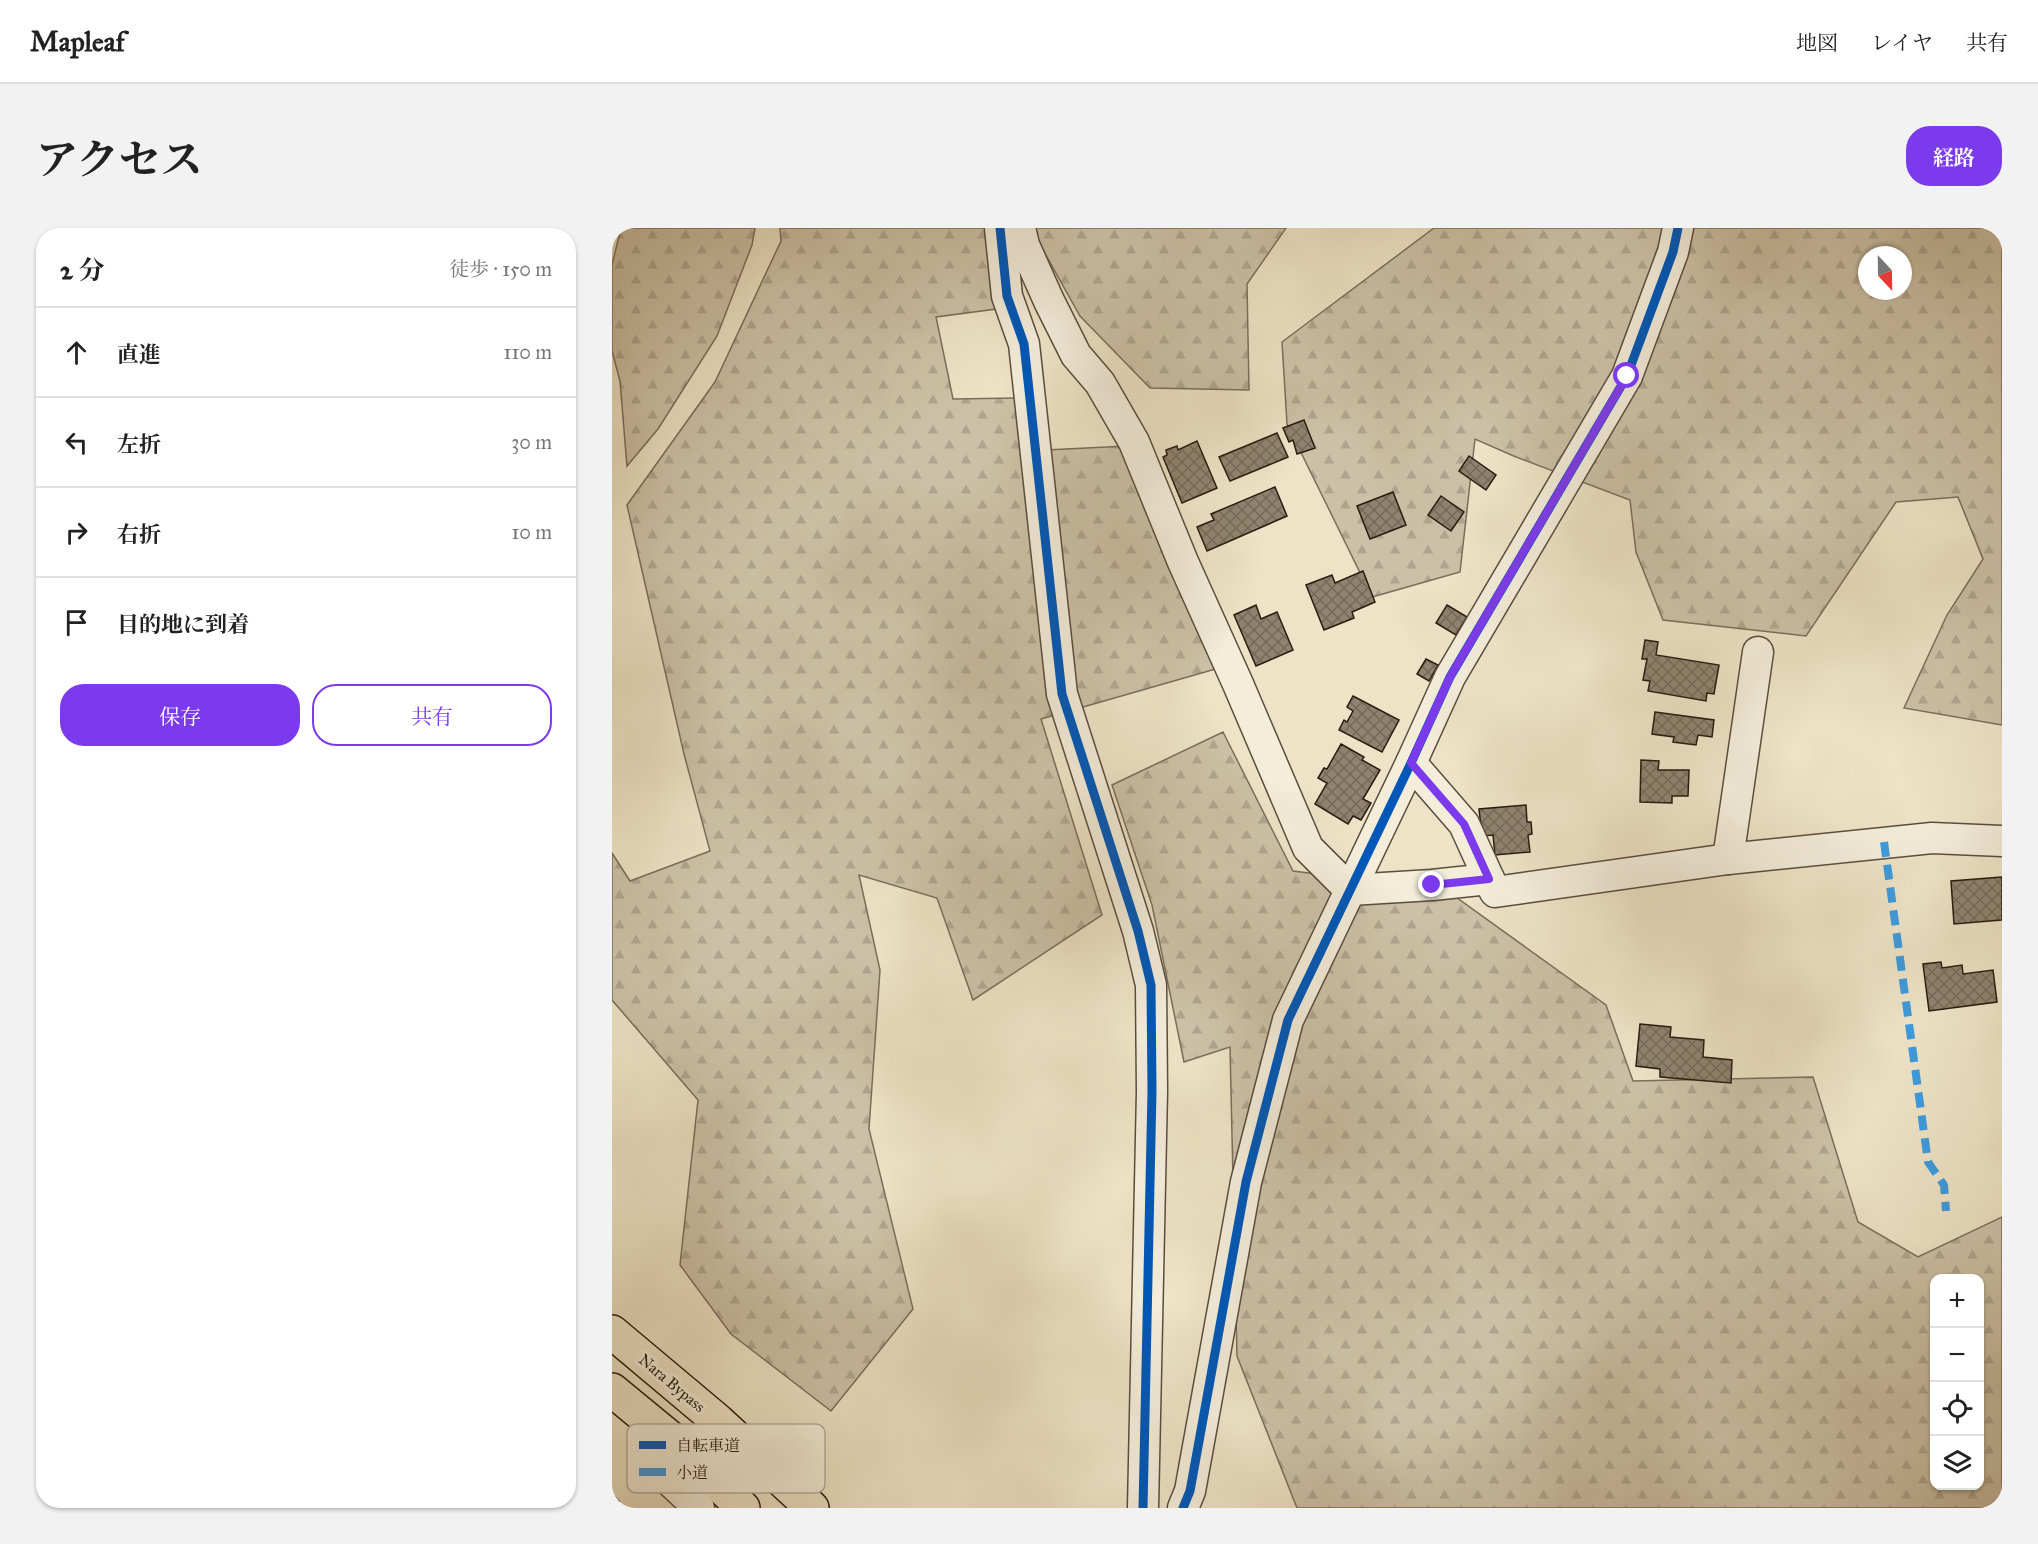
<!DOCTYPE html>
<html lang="ja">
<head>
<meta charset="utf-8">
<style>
	:root { --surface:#fff; --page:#f2f2f2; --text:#222; --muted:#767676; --line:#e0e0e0; --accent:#7c3aed }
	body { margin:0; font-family:"IM FELL Great Primer","Noto Serif JP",serif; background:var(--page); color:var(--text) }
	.controls { position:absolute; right:18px; bottom:18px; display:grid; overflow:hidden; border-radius:12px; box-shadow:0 2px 4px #0004 }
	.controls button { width:54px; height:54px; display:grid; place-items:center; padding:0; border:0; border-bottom:2px solid var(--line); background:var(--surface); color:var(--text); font:30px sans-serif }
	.compass { position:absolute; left:1246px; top:18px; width:54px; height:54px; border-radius:50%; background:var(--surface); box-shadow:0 2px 4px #0004; rotate:158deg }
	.stop { position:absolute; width:18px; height:18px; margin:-14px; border:4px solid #7c3aed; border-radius:50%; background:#fff }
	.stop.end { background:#7c3aed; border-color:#fff; box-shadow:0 2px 6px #0008 }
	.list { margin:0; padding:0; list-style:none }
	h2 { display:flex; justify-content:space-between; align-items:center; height:78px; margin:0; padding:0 24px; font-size:26px }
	h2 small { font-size:20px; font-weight:400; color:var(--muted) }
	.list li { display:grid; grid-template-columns:39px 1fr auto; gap:18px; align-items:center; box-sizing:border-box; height:90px; padding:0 24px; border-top:2px solid var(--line) }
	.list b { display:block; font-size:22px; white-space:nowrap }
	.list em { font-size:20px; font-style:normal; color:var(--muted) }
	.actions { display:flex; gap:12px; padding:18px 24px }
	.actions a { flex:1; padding:14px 0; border:2px solid var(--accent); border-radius:24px; text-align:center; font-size:21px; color:var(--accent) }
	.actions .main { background:var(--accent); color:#fff }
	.icon { flex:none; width:33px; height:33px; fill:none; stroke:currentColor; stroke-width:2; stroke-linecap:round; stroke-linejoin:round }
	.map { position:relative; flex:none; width:1390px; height:1280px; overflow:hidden; border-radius:24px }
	header { display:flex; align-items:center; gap:36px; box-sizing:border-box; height:84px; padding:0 30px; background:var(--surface); border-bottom:2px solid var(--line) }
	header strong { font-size:28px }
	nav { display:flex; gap:33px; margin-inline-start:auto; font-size:21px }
	.intro { display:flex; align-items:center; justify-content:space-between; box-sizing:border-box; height:144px; padding:0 36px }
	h1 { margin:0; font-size:42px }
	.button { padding:15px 27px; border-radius:24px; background:var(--accent); color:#fff; font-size:21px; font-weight:700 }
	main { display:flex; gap:36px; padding:0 36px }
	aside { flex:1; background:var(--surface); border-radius:24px; box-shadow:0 2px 4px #0004 }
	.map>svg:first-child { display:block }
	.forest { fill:url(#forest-firs); stroke:#7a6e5c; stroke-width:1.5; fill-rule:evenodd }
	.building { fill:url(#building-cross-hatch); stroke:#291b10; stroke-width:1.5 }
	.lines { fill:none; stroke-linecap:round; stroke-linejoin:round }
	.minor-casing { stroke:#5a4d3e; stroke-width:33 }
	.highway-casing { stroke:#291b10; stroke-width:36 }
	.minor { stroke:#f3edda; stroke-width:30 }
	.highway { stroke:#ede3c6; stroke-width:33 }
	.rail { stroke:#291b10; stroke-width:4.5; stroke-dasharray:10 10; stroke-linecap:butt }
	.quiet { stroke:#3d9bde; stroke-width:8; stroke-dasharray:15 8; stroke-linecap:butt }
	.cycleway-casing { stroke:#f3edda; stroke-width:13 }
	.cycleway { stroke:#0057b8; stroke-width:9 }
	.route { stroke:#7c3aed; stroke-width:8 }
	.labels { text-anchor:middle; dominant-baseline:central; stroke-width:6; stroke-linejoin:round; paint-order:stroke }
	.street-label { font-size:16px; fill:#291b10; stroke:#f3edda }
	.key { fill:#f3edda; stroke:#b6ae9d; stroke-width:1.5 }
	.key-label { font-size:16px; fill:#291b10 }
</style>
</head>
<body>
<header>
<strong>Mapleaf</strong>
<nav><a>地図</a><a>レイヤ</a><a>共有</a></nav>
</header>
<div class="intro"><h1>アクセス</h1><a class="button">経路</a></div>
<main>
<aside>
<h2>2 分<small>徒歩 · 150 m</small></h2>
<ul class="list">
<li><svg class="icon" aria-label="ahead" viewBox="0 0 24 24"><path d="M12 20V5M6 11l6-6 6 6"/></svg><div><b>直進</b></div><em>110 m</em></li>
<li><svg class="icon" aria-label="left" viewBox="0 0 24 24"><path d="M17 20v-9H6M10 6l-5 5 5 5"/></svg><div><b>左折</b></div><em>30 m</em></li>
<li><svg class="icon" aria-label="right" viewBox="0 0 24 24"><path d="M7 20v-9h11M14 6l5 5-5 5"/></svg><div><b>右折</b></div><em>10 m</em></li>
<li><svg class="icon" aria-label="arrive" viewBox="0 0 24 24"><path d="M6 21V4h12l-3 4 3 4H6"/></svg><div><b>目的地に到着</b></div></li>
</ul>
<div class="actions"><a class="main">保存</a><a>共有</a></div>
</aside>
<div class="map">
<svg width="1390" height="1280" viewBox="0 0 1390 1280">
	<defs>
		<pattern id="forest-firs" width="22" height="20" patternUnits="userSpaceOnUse" patternTransform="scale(1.5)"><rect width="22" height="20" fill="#ccc1a7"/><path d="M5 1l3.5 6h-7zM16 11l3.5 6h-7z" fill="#afa58f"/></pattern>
		<pattern id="building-cross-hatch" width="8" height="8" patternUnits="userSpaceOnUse" patternTransform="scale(1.5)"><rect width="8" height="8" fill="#8f836f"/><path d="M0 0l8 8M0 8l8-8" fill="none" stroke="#756a5a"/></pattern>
	</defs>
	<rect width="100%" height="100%" fill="#ede3c6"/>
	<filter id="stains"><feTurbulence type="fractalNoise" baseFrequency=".00333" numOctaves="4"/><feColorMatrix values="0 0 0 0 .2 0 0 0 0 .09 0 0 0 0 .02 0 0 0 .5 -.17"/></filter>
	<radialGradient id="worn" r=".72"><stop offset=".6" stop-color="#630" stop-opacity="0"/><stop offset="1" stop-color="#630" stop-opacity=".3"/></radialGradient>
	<g class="forest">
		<polygon points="9,0 143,0 140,17 105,108 46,201 15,238 8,153 0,123 0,37"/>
		<polygon points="168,0 380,0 392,80 324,89 341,171 408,170 450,485 429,491 490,687 361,772 325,670 247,647 268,742 257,901 301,1081 219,1183 119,1106 68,1037 86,872 0,772 0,625 18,653 98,623 72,526 15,277 103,154 169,13"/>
		<polygon points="420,0 674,0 635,56 637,162 538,160 468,88 422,6"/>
		<path d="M822,0H1390V497L1292,480L1335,387L1371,331L1346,269L1284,274L1194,408L1051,392L1024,324L1018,272L904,229L863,211L848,344L760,369L675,196L670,114ZM1255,27H1291V63H1255Z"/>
		<polygon points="515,218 614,438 464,481 434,222"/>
		<path d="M611,504L681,643L834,662L994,777L1021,853L1201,849L1246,994L1306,1029L1390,989V1280H685L625,1128L618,819L572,834L540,677L500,557ZM1322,1050H1368V1258H1322Z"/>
	</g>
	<g class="building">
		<polygon points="692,192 703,220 685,226 681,212 677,214 671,200"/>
		<polygon points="665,205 676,229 618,253 607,229"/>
		<polygon points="585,213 605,260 570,275 551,229 555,227 554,222 565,218 566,222"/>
		<polygon points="857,228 884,247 874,262 847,243"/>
		<polygon points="663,259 675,288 595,323 585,299 602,292 599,286"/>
		<polygon points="781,264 794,297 758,311 745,278"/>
		<polygon points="829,268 852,284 839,303 816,287"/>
		<polygon points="751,343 763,374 740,384 742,390 712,402 694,357 720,347 723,355"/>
		<polygon points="644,377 649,391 665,384 681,422 644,438 622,387"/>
		<polygon points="835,377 855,389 844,407 824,395"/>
		<polygon points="1033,412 1046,414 1044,427 1107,437 1102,466 1095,465 1094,473 1036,463 1038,453 1031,452 1035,431 1030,431"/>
		<polygon points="814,431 826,437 817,453 805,446"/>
		<polygon points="741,468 787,492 770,524 727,502 732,492 735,494 741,483 735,479"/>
		<polygon points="1043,484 1102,492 1100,509 1086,507 1084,517 1061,514 1062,509 1040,506"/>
		<polygon points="729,516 752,529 750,532 768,542 751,571 759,575 749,592 741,588 736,596 703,576 715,555 706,550 712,540 715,541"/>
		<polygon points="1029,532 1047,533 1046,542 1077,542 1076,568 1060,568 1060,575 1028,574"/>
		<polygon points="914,577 915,594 919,594 920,606 916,607 918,624 883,627 881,607 870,608 867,581"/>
		<polygon points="1390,649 1390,692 1342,696 1339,653"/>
		<polygon points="1329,734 1330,740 1350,737 1351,746 1381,742 1385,774 1317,783 1311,736"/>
		<polygon points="1028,796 1059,799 1058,809 1092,812 1091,829 1120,832 1119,855 1048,849 1048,841 1024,838"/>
	</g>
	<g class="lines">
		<defs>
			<g id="minor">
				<polyline points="388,0 395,68 412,116 450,466 526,703 539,757 540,863 531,1280"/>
				<polyline points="408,0 412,17 437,73 464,127 488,155 522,214 571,334 626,456 696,620 738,662 820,657 877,651"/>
				<polyline points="799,535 852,596 883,664 1116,631 1320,610 1390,613"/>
				<polyline points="1116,631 1146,424"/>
				<polyline points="44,1198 58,1253 87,1280"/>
				<polyline points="571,1280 578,1263 634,954 676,792 799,535 838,449 1015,148 1061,24 1066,0"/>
			</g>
			<g id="highway">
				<polyline points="0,1104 106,1193 200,1280"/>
				<polyline points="0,1162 62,1213 131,1280"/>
			</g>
		</defs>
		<use href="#minor" class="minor-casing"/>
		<use href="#highway" class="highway-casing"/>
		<use href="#minor" class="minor"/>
		<use href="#highway" class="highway"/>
		<polyline class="rail" points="0,1268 11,1280"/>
		<polyline class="quiet" points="1272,614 1316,934 1332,957 1334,983"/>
		<defs>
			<g id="cycleway">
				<polyline points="388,0 395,68 412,116 450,466 526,703 539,757 540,863 531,1280"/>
				<polyline points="571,1280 578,1263 634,954 676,792 799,535 838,449 1015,148 1061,24 1066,0"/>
			</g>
		</defs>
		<use href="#cycleway" class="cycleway-casing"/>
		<use href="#cycleway" class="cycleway"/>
	</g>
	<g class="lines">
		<polyline class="route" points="820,657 877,651 852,596 799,535 838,449 1015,148"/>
	</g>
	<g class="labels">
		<g class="street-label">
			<text transform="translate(60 1155) rotate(40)">Nara Bypass</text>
		</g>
	</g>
	<rect x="15" y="1196" width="198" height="69" rx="9" class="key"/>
	<rect x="27" y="1213" width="27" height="8" fill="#0057b8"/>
	<rect x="27" y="1240" width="27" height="8" fill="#3d9bde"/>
	<g class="key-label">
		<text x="64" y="1223">自転車道</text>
		<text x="64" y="1250">小道</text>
	</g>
	<rect width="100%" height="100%" filter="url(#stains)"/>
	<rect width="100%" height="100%" fill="url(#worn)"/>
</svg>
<div class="controls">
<button>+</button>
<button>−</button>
<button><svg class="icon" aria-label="locate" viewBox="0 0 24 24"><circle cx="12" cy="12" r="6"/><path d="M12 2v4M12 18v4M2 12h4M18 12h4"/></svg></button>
<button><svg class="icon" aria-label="layers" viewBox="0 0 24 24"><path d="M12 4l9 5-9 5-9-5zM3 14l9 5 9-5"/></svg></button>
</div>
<svg class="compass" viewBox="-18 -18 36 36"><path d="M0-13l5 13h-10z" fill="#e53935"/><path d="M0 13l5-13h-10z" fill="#767676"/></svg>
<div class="stop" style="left:1015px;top:148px"></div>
<div class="stop end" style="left:820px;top:657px"></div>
</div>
</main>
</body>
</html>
